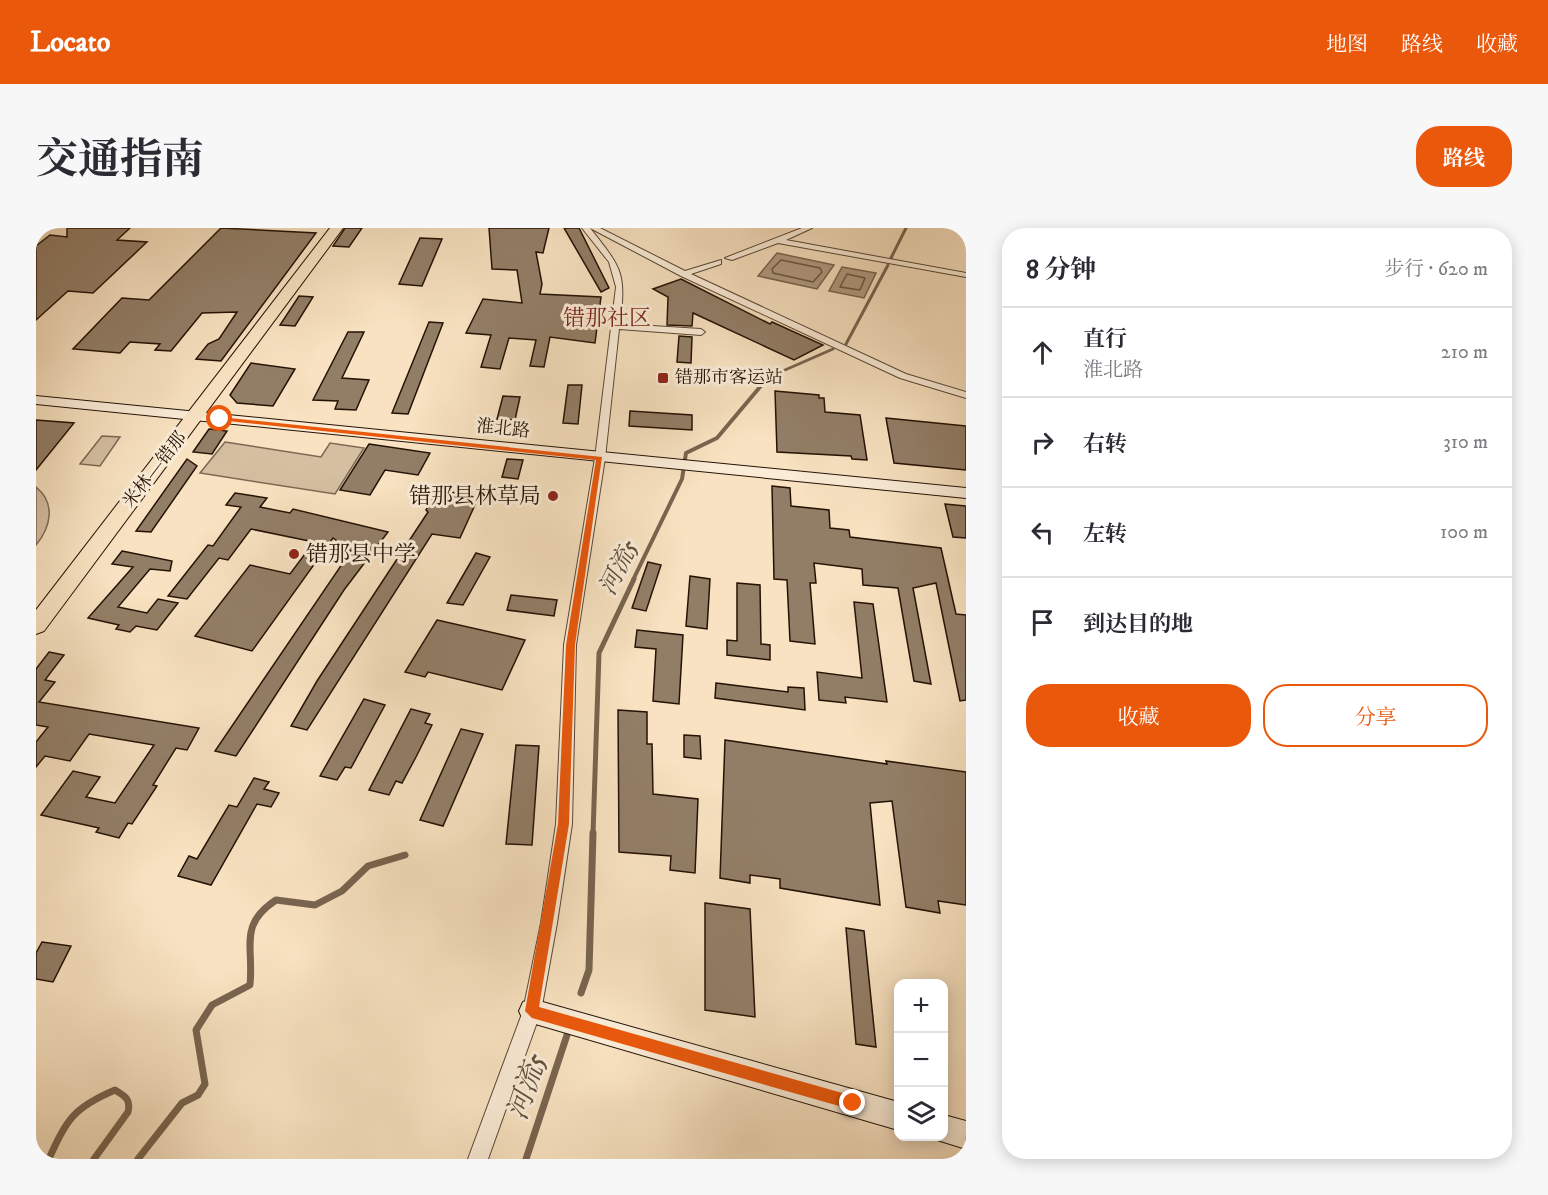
<!DOCTYPE html>
<html lang="zh">
<head>
<meta charset="utf-8">
<style>
	:root { --surface:#fff; --page:#f7f7f7; --text:#2b2b33; --muted:#7c7c81; --line:#e1e1e2; --accent:#ea580c }
	body { margin:0; font-family:"IM FELL DW Pica","Noto Serif SC",serif; background:var(--page); color:var(--text) }
	.controls { position:absolute; right:18px; bottom:18px; display:grid; overflow:hidden; border-radius:12px; box-shadow:0 3px 15px #0003 }
	.controls button { width:54px; height:54px; display:grid; place-items:center; padding:0; border:0; border-bottom:2px solid var(--line); background:var(--surface); color:var(--text); font:30px sans-serif }
	.stop { position:absolute; width:18px; height:18px; margin:-14px; border:4px solid #ea580c; border-radius:50%; background:#fff }
	.stop.end { background:#ea580c; border-color:#fff; box-shadow:0 2px 6px #0008 }
	.list { margin:0; padding:0; list-style:none }
	h2 { display:flex; justify-content:space-between; align-items:center; height:78px; margin:0; padding:0 24px; font-size:26px }
	h2 small { font-size:20px; font-weight:400; color:var(--muted) }
	.list li { display:grid; grid-template-columns:39px 1fr auto; gap:18px; align-items:center; box-sizing:border-box; height:90px; padding:0 24px; border-top:2px solid var(--line) }
	.list b { display:block; font-size:22px; white-space:nowrap }
	.list p { margin:0; font-size:20px; white-space:nowrap; color:var(--muted) }
	.list em { font-size:20px; font-style:normal; color:var(--muted) }
	.actions { display:flex; gap:12px; padding:18px 24px }
	.actions a { flex:1; padding:14px 0; border:2px solid var(--accent); border-radius:24px; text-align:center; font-size:21px; color:var(--accent) }
	.actions .main { background:var(--accent); color:#fff }
	.icon { flex:none; width:33px; height:33px; fill:none; stroke:currentColor; stroke-width:2; stroke-linecap:round; stroke-linejoin:round }
	.map { position:relative; flex:none; width:930px; height:931px; overflow:hidden; border-radius:24px }
	header { display:flex; align-items:center; gap:36px; box-sizing:border-box; height:84px; padding:0 30px; background:var(--accent); color:#fff }
	header strong { font-size:28px }
	nav { display:flex; gap:33px; margin-inline-start:auto; font-size:21px }
	.intro { display:flex; align-items:center; justify-content:space-between; box-sizing:border-box; height:144px; padding:0 36px }
	h1 { margin:0; font-size:42px }
	.button { padding:15px 27px; border-radius:24px; background:var(--accent); color:#fff; font-size:21px; font-weight:700 }
	main { display:flex; gap:36px; padding:0 36px }
	aside { flex:1; background:var(--surface); border-radius:24px; box-shadow:0 3px 15px #0003 }
	.map>svg:first-child { display:block }
	.green { fill:#d4bfa1; stroke:#7c6853; stroke-width:1.5 }
	.water { fill:#b09b81; stroke:#78644f; stroke-width:1.5 }
	.lines { fill:none; stroke-linecap:round; stroke-linejoin:round }
	.shore { stroke:#6a5643; stroke-width:1.5 }
	.stream-far3 { stroke:#78644f; stroke-width:3 }
	.stream-far2 { stroke:#78644f; stroke-width:4 }
	.stream-far1 { stroke:#78644f; stroke-width:5 }
	.stream { stroke:#78644f; stroke-width:7 }
	.building { fill:#927e67; stroke:#241205; stroke-width:1.5 }
	.street-casing { stroke:#594634; stroke-width:2 }
	.secondary-casing { stroke:#241205; stroke-width:2 }
	.highway-casing { stroke:#241205; stroke-width:2 }
	.street { fill:#faecd7; fill-rule:evenodd }
	.secondary { fill:#faecd7; fill-rule:evenodd }
	.highway { fill:#f8e2c1; fill-rule:evenodd }
	.route { fill:#ea580c }
	.poi-dot { fill:#8f2418; stroke:#faecd7; stroke-width:2 }
	.labels { text-anchor:middle; dominant-baseline:central; stroke-width:6; stroke-linejoin:round; paint-order:stroke }
	.far-poi-label { font-size:18px; fill:#241205; stroke:#faecd7; text-anchor:start }
	.far-street-label { font-size:18px; fill:#241205; stroke:#faecd7 }
	.far-quarter-label { font-size:22px; fill:#7a1f14; stroke:#faecd7 }
	.poi-label { font-size:22px; fill:#241205; stroke:#faecd7; text-anchor:end }
	.water-label { font-size:24px; font-style:italic; fill:#63503d; stroke:#faecd7 }
	.near-water-label { font-size:28px; font-style:italic; fill:#63503d; stroke:#faecd7 }
</style>
</head>
<body>
<header>
<strong>Locato</strong>
<nav><a>地图</a><a>路线</a><a>收藏</a></nav>
</header>
<div class="intro"><h1>交通指南</h1><a class="button">路线</a></div>
<main>
<div class="map">
<svg width="930" height="931" viewBox="0 0 930 931">
	<rect width="100%" height="100%" fill="#f8e2c1"/>
	<filter id="stains"><feTurbulence type="fractalNoise" baseFrequency=".00333" numOctaves="4"/><feColorMatrix values="0 0 0 0 .2 0 0 0 0 .09 0 0 0 0 .02 0 0 0 .5 -.17"/></filter>
	<radialGradient id="worn" r=".72"><stop offset=".6" stop-color="#630" stop-opacity="0"/><stop offset="1" stop-color="#630" stop-opacity=".3"/></radialGradient>
	<g class="green">
		<polygon points="66,208 84,209 64,238 44,236"/>
		<polygon points="189,214 285,229 294,215 328,220 299,266 164,245"/>
		<path d="M0,259C20,275 15,299 0,317Z"/>
	</g>
	<g class="water">
		<polygon points="741,25 798,37 781,61 722,48"/>
		<polygon points="806,39 840,45 828,70 793,63"/>
	</g>
	<g class="lines">
		<g class="shore">
			<polygon points="745,32 784,40 786,44 777,54 737,45 736,41"/>
			<polygon points="811,46 829,50 824,62 804,59"/>
		</g>
		<g class="stream-far3">
			<polyline points="855,30 870,0"/>
			<polyline points="810,116 852,37"/>
			<polyline points="728,155 733,149 797,121"/>
		</g>
		<polyline class="stream-far2" points="597,352 646,251 650,225 681,210 729,153"/>
		<polyline class="stream-far1" points="557,606 563,425 598,351"/>
		<g class="stream">
			<polyline points="545,765 553,742 557,605"/>
			<path d="M13,931C30,891 39,879 79,862C89,868 95,871 92,884L58,931"/>
			<path d="M102,931L146,875L162,867L169,856L160,802L176,777L214,757C218,718 202,697 240,672L279,677L306,663L332,638L369,627"/>
			<polyline points="490,931 533,801"/>
		</g>
	</g>
	<g class="building">
		<polygon points="31,0 94,0 81,12 111,14 57,65 32,63 0,92 0,18 14,7 31,9"/>
		<polygon points="185,0 280,5 185,133 160,131 172,116 183,111 201,84 166,85 135,123 119,122 124,116 94,114 84,125 37,121 86,70 113,72"/>
		<polygon points="309,0 326,0 313,19 297,18"/>
		<polygon points="453,0 513,0 507,25 500,24 506,56 504,66 565,69 559,115 514,109 508,139 494,138 500,112 473,110 464,141 445,139 455,107 430,105 447,71 486,75 481,42 456,41"/>
		<polygon points="528,0 543,0 573,60 565,64"/>
		<polygon points="384,10 406,11 386,58 363,56"/>
		<polygon points="645,51 734,96 736,94 787,117 758,132 657,85 656,98 631,97 632,69 617,61"/>
		<polygon points="263,68 277,69 259,98 244,97"/>
		<polygon points="393,94 407,95 372,186 356,185"/>
		<polygon points="312,104 328,104 306,150 333,152 320,182 299,181 302,173 277,172"/>
		<polygon points="643,108 656,109 655,135 641,134"/>
		<polygon points="215,135 259,141 237,178 201,175 194,167"/>
		<polygon points="532,157 546,157 542,196 527,195"/>
		<polygon points="739,163 783,167 783,170 788,170 789,184 824,187 831,232 816,231 815,228 741,224"/>
		<polygon points="467,168 484,169 479,192 461,191"/>
		<polygon points="594,183 656,187 656,202 593,198"/>
		<polygon points="850,190 930,198 930,242 858,235"/>
		<polygon points="0,192 38,195 0,242"/>
		<polygon points="173,201 191,203 176,226 157,224"/>
		<polygon points="333,216 394,225 382,247 349,242 334,267 304,262"/>
		<polygon points="151,231 161,238 115,304 100,303"/>
		<polygon points="471,231 487,232 482,251 466,249"/>
		<polygon points="736,258 754,260 755,278 793,282 794,300 813,302 814,309 905,320 920,386 930,387 930,472 924,473 900,355 877,360 895,456 878,453 862,360 827,357 826,341 778,335 780,355 774,355 779,416 754,413 751,352 738,351"/>
		<polygon points="400,262 443,268 424,310 396,306 271,502 255,498 281,453 392,284 390,282"/>
		<polygon points="199,265 231,270 224,279 254,285 257,281 352,304 308,362 200,528 179,523 315,323 297,310 216,423 159,408 214,337 254,346 278,314 215,301 192,332 183,330 151,371 132,368 172,317 177,318 205,279 190,277"/>
		<polygon points="909,276 930,278 930,310 917,309"/>
		<polygon points="86,323 136,333 134,343 114,341 82,379 111,385 122,371 142,375 121,402 100,398 94,404 80,401 83,397 52,390 97,339 76,336"/>
		<polygon points="440,325 454,329 427,377 411,375"/>
		<polygon points="612,334 625,337 610,383 596,380"/>
		<polygon points="654,348 674,351 671,401 650,398"/>
		<polygon points="701,355 724,357 725,416 734,417 734,432 691,427 691,412 701,413"/>
		<polygon points="475,367 521,372 518,388 471,382"/>
		<polygon points="818,374 837,376 851,474 809,469 810,475 783,472 781,444 826,450"/>
		<polygon points="401,392 489,412 466,462 392,444 389,449 369,444"/>
		<polygon points="601,402 647,407 643,476 617,473 620,421 599,419"/>
		<polygon points="13,424 28,427 9,452 19,454 3,474 163,500 151,522 140,520 117,557 121,558 96,596 92,595 83,610 60,604 63,600 5,587 37,543 64,549 50,569 79,575 118,517 53,506 34,533 9,528 0,539 0,514 12,499 0,497 0,441"/>
		<polygon points="680,455 752,464 752,459 768,460 769,482 679,470"/>
		<polygon points="328,471 349,477 315,540 309,539 301,552 284,548"/>
		<polygon points="375,481 394,486 389,495 396,497 380,529 366,555 360,553 353,567 333,562"/>
		<polygon points="582,482 611,484 611,516 616,516 617,566 662,571 659,645 634,642 635,628 583,624"/>
		<polygon points="425,501 447,506 407,598 384,592"/>
		<polygon points="648,507 664,508 665,531 648,529"/>
		<polygon points="689,512 851,536 850,533 930,544 930,677 902,673 904,685 870,679 856,573 834,575 844,677 744,660 744,651 714,647 714,655 684,650"/>
		<polygon points="480,517 503,518 496,617 470,616"/>
		<polygon points="218,550 233,554 228,561 243,565 235,579 221,576 175,657 142,648 153,628 161,631 193,577 201,579"/>
		<polygon points="669,675 714,681 719,789 669,782"/>
		<polygon points="810,700 828,703 840,819 820,816"/>
		<polygon points="6,714 35,718 17,754 0,751 0,725"/>
	</g>
	<g class="lines">
		<defs>
			<g id="street">
				<path d="M546,0H554C586,41 590,43 584,96L665,101L669,104L665,107L583,101L569,230L540,417L536,596L521,695L505,783L452,931H432L487,783L505,695L520,596L528,417L559,230L580,59L573,34Z"/>
				<polygon points="554,0 564,0 649,43 685,32 685,36 655,46 870,146 930,164 930,170 864,150 645,48"/>
				<polygon points="766,0 776,0 750,12 930,45 930,49 742,15 696,32 689,30"/>
			</g>
			<g id="secondary">
				<polygon points="0,168 930,260 930,270 0,176"/>
				<polygon points="496,771 862,874 862,902 496,795 487,792 483,783 487,774"/>
				<polygon points="908,887 930,893 930,921 898,911 897,908 908,908"/>
			</g>
			<polygon id="highway" points="294,0 307,0 8,403 0,406 0,382"/>
		</defs>
		<use href="#street" class="street-casing"/>
		<use href="#secondary" class="secondary-casing"/>
		<use href="#highway" class="highway-casing"/>
		<use href="#street" class="street"/>
		<use href="#secondary" class="secondary"/>
		<use href="#highway" class="highway"/>
	</g>
	<polygon class="route" points="184,189 566,229 539,417 533,596 503,779 817,868 824,875 822,879 817,882 496,790 489,783 522,596 530,417 560,232 182,192"/>
	<g class="poi-dot">
		<rect x="621" y="144" width="12" height="12" rx="3"/>
		<circle cx="517" cy="268" r="6"/>
		<circle cx="258" cy="326" r="6"/>
	</g>
	<g class="labels">
		<g class="far-poi-label">
			<text x="639" y="150">错那市客运站</text>
		</g>
		<g class="far-street-label">
			<text transform="translate(467 201) rotate(6)">淮北路</text>
			<text transform="translate(119 242) rotate(-52)">米林—错那</text>
		</g>
		<g class="far-quarter-label">
			<text x="571" y="90">错那社区</text>
		</g>
		<g class="poi-label">
			<text x="505" y="268">错那县林草局</text>
			<text x="270" y="326" text-anchor="start">错那县中学</text>
		</g>
		<g class="water-label">
			<text transform="translate(583 340) rotate(-64)">河流5</text>
		</g>
		<g class="near-water-label">
			<text transform="translate(491 859) rotate(-72)">河流5</text>
		</g>
	</g>
	<rect width="100%" height="100%" filter="url(#stains)"/>
	<rect width="100%" height="100%" fill="url(#worn)"/>
</svg>
<div class="controls">
<button>+</button>
<button>−</button>
<button><svg class="icon" aria-label="layers" viewBox="0 0 24 24"><path d="M12 4l9 5-9 5-9-5zM3 14l9 5 9-5"/></svg></button>
</div>
<div class="stop" style="left:184px;top:191px"></div>
<div class="stop end" style="left:817px;top:875px"></div>
</div>
<aside>
<h2>8 分钟<small>步行 · 620 m</small></h2>
<ul class="list">
<li><svg class="icon" aria-label="ahead" viewBox="0 0 24 24"><path d="M12 20V5M6 11l6-6 6 6"/></svg><div><b>直行</b><p>淮北路</p></div><em>210 m</em></li>
<li><svg class="icon" aria-label="right" viewBox="0 0 24 24"><path d="M7 20v-9h11M14 6l5 5-5 5"/></svg><div><b>右转</b></div><em>310 m</em></li>
<li><svg class="icon" aria-label="left" viewBox="0 0 24 24"><path d="M17 20v-9H6M10 6l-5 5 5 5"/></svg><div><b>左转</b></div><em>100 m</em></li>
<li><svg class="icon" aria-label="arrive" viewBox="0 0 24 24"><path d="M6 21V4h12l-3 4 3 4H6"/></svg><div><b>到达目的地</b></div></li>
</ul>
<div class="actions"><a class="main">收藏</a><a>分享</a></div>
</aside>
</main>
</body>
</html>
